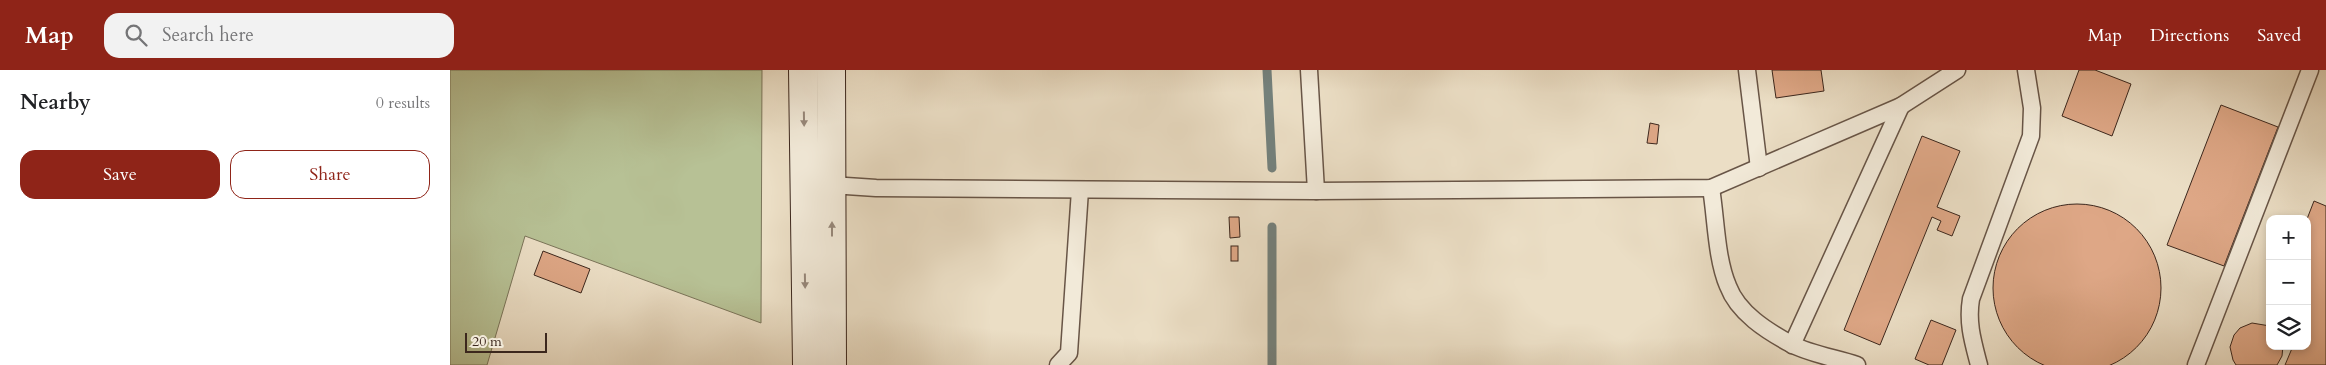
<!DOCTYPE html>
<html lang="en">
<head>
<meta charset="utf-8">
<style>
	:root { --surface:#fff; --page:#f2f2f2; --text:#202124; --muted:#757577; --line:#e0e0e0; --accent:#8f2418 }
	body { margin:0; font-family:Cardo,serif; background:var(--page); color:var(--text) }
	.controls { position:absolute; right:15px; bottom:15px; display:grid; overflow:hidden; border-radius:10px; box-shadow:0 2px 8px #0003 }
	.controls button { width:45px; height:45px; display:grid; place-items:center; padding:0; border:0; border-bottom:1px solid var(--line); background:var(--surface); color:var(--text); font:25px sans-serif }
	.scale { position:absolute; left:15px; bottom:12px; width:82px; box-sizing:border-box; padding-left:5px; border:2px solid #3c271d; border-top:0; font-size:14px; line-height:18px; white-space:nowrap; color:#3c271d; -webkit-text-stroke:4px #f2ead9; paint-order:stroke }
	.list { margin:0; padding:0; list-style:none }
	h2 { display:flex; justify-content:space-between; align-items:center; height:65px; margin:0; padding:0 20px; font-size:21px }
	h2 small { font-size:16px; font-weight:400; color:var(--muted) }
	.actions { display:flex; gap:10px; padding:15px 20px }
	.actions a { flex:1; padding:11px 0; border:1px solid var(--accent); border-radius:15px; text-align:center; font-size:18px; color:var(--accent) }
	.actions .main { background:var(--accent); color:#fff }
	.icon { flex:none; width:28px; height:28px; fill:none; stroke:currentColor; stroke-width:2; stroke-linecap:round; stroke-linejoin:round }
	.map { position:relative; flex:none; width:1876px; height:295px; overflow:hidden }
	header { display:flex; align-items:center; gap:30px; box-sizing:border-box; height:70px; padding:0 25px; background:var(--accent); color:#fff }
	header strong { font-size:24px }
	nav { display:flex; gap:28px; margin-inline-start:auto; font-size:18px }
	.search { width:350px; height:45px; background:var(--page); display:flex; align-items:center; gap:12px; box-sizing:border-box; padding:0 18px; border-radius:15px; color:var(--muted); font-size:19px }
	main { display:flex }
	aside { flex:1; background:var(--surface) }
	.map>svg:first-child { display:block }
	.grass { fill:#b7c195; stroke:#7a7459 }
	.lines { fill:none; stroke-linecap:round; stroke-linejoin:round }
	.stream { stroke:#74807b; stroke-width:9 }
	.building { fill:#dea786; stroke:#3c271d }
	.service-casing { stroke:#685547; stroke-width:19 }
	.secondary-casing { stroke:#3c271d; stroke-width:30 }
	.service { stroke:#f2ead9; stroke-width:16 }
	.secondary { stroke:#f2ead9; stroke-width:28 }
	.oneway { fill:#97887b }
</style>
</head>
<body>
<header>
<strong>Map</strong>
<div class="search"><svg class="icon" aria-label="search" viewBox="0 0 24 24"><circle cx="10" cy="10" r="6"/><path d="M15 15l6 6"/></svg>Search here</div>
<nav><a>Map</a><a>Directions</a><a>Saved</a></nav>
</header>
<main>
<aside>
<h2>Nearby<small>0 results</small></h2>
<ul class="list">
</ul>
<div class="actions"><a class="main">Save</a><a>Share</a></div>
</aside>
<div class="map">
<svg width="1876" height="295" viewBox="0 0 1876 295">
	<rect width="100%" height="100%" fill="#ebdec5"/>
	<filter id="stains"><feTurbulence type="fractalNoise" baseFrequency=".004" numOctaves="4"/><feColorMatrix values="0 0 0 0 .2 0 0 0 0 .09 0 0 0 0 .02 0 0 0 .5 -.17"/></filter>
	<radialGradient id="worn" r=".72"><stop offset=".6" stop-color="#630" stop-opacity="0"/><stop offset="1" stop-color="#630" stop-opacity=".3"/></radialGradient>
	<polygon class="grass" points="0,0 312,0 311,253 75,166 37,295 0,295"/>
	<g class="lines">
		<g class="stream">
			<polyline points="817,0 822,98"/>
			<polyline points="822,157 822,295"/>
		</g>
	</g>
	<g class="building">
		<polygon points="1322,0 1371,0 1374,21 1326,28"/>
		<polygon points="1629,0 1645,0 1681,14 1662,66 1612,46"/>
		<polygon points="1771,35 1828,57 1774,196 1717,175"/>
		<polygon points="1200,53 1209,55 1207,74 1197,73"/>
		<polygon points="1472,66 1510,81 1487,137 1510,146 1502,166 1487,160 1491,151 1482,147 1430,275 1394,260"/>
		<polygon points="1864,131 1876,136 1876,295 1835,295 1843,276 1857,276 1857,149"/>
		<circle cx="1627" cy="218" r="84"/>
		<polygon points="779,147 789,147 790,167 780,168"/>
		<rect x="781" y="176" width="7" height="15"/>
		<polygon points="93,181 140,199 131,223 84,205"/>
		<polygon points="1481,250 1506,260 1492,295 1479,295 1465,289"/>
		<polygon points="1802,253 1820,256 1820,276 1833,276 1832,286 1827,295 1786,295 1783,290 1780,277 1784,265 1790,258"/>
	</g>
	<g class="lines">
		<defs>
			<g id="service">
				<polyline points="859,0 866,121"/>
				<polyline points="1297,0 1309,98"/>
				<polyline points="381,115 426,118 866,121 1261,118 1451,36 1507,0"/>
				<path d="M1261,118C1266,148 1266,188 1278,216C1288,243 1317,261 1341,274C1360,284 1386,288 1407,295"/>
				<polyline points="1342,275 1451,36"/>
				<polyline points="608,295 619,283 630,120"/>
				<path d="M1529,295C1523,272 1517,253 1521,229L1581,66L1582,38L1576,0"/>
				<polyline points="1746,295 1860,0"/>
			</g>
			<g id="secondary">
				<polyline points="353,0 357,295"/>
				<polyline points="381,0 382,295"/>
			</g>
		</defs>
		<use href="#service" class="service-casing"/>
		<use href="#secondary" class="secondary-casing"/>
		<use href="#service" class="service"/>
		<use href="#secondary" class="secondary"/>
	</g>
	<defs><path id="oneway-solid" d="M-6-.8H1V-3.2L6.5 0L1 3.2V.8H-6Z" transform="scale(1.25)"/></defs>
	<g class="oneway">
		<use href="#oneway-solid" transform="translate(354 49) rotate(89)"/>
		<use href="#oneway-solid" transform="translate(382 159) rotate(-90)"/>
		<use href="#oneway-solid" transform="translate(355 211) rotate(89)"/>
	</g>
	<rect width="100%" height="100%" filter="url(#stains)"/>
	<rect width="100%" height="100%" fill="url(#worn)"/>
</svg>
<div class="controls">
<button>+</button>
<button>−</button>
<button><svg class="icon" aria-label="layers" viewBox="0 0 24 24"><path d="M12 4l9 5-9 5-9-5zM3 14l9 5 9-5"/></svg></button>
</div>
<div class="scale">20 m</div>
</div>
</main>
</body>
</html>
